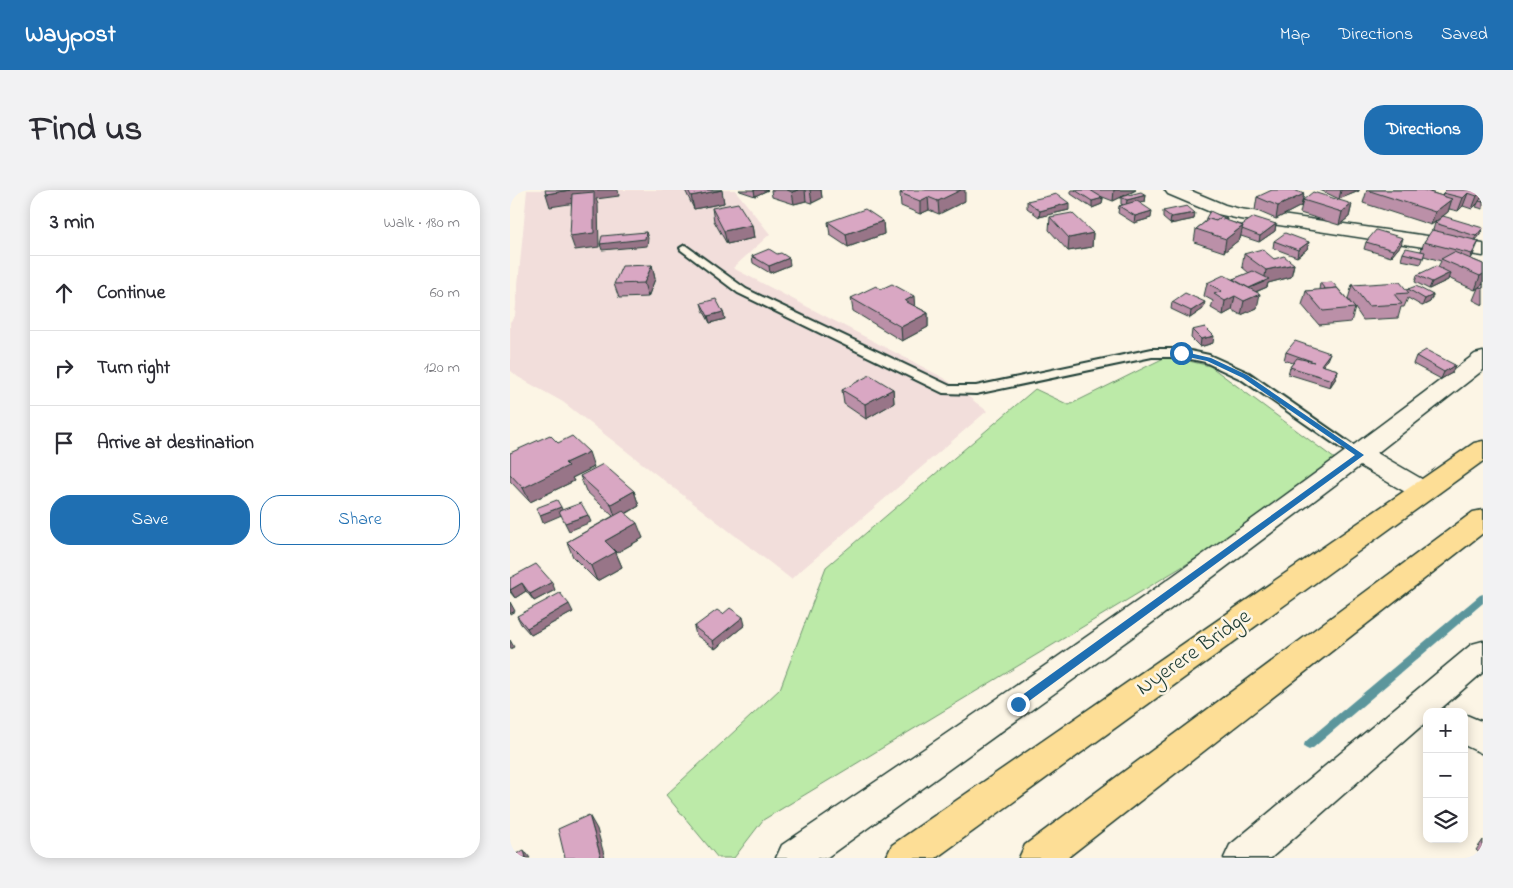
<!DOCTYPE html>
<html lang="en">
<head>
<meta charset="utf-8">
<style>
	:root { --surface:#fff; --page:#f2f2f3; --text:#2b2b33; --muted:#7c7c81; --line:#e1e1e2; --accent:#1f6fb2 }
	body { margin:0; font-family:"Indie Flower",sans-serif; background:var(--page); color:var(--text) }
	.controls { position:absolute; right:15px; bottom:15px; display:grid; overflow:hidden; border-radius:10px; box-shadow:0 2px 12px #0003 }
	.controls button { width:45px; height:45px; display:grid; place-items:center; padding:0; border:0; border-bottom:1px solid var(--line); background:var(--surface); color:var(--text); font:25px sans-serif }
	.stop { position:absolute; width:15px; height:15px; margin:-11px; border:4px solid #1f6fb2; border-radius:50%; background:#fff }
	.stop.end { background:#1f6fb2; border-color:#fff; box-shadow:0 1px 5px #0008 }
	.list { margin:0; padding:0; list-style:none }
	h2 { display:flex; justify-content:space-between; align-items:center; height:65px; margin:0; padding:0 20px; font-size:21px }
	h2 small { font-size:16px; font-weight:400; color:var(--muted) }
	.list li { display:grid; grid-template-columns:32px 1fr auto; gap:15px; align-items:center; box-sizing:border-box; height:75px; padding:0 20px; border-top:1px solid var(--line) }
	.list b { display:block; font-size:19px; white-space:nowrap }
	.list em { font-size:16px; font-style:normal; color:var(--muted) }
	.actions { display:flex; gap:10px; padding:15px 20px }
	.actions a { flex:1; padding:11px 0; border:1px solid var(--accent); border-radius:20px; text-align:center; font-size:18px; color:var(--accent) }
	.actions .main { background:var(--accent); color:#fff }
	.icon { flex:none; width:28px; height:28px; fill:none; stroke:currentColor; stroke-width:2; stroke-linecap:round; stroke-linejoin:round }
	.map { position:relative; flex:none; width:973px; height:668px; overflow:hidden; border-radius:20px }
	header { display:flex; align-items:center; gap:30px; box-sizing:border-box; height:70px; padding:0 25px; background:var(--accent); color:#fff }
	header strong { font-size:24px }
	nav { display:flex; gap:28px; margin-inline-start:auto; font-size:18px }
	.intro { display:flex; align-items:center; justify-content:space-between; box-sizing:border-box; height:120px; padding:0 30px }
	h1 { margin:0; font-size:35px }
	.button { padding:12px 22px; border-radius:20px; background:var(--accent); color:#fff; font-size:18px; font-weight:700 }
	main { display:flex; gap:30px; padding:0 30px }
	aside { flex:1; background:var(--surface); border-radius:20px; box-shadow:0 2px 12px #0003 }
	.map>svg:first-child { display:block }
	.built { fill:#f2dedb }
	.green { fill:#bceaa8; stroke:#6e946e }
	.lines { fill:none; stroke-linecap:round; stroke-linejoin:round }
	.stream { fill:#5b969c; fill-rule:evenodd }
	.service-casing { stroke:#1f3d34; stroke-width:4 }
	.minor-casing { stroke:#1f3d34; stroke-width:3 }
	.primary-casing { stroke:#1f3d34; stroke-width:3 }
	.service { fill:#fcf5e5; fill-rule:evenodd }
	.minor { fill:#fcf5e5; fill-rule:evenodd }
	.primary { fill:#fdde96; fill-rule:evenodd }
	.wall { fill:#bb90a8; stroke:#1f3d34 }
	.shaded-wall { fill:#987588; stroke:#1f3d34 }
	.building { fill:#d9a7c3; stroke:#1f3d34 }
	.route { fill:#1f6fb2 }
	.labels { text-anchor:middle; dominant-baseline:central; stroke-width:5; stroke-linejoin:round; paint-order:stroke }
	.street-label { font-size:22px; fill:#1f3d34; stroke:#fcf5e5 }
</style>
</head>
<body>
<header>
<strong>Waypost</strong>
<nav><a>Map</a><a>Directions</a><a>Saved</a></nav>
</header>
<div class="intro"><h1>Find us</h1><a class="button">Directions</a></div>
<main>
<aside>
<h2>3 min<small>Walk · 180 m</small></h2>
<ul class="list">
<li><svg class="icon" aria-label="ahead" viewBox="0 0 24 24"><path d="M12 20V5M6 11l6-6 6 6"/></svg><div><b>Continue</b></div><em>60 m</em></li>
<li><svg class="icon" aria-label="right" viewBox="0 0 24 24"><path d="M7 20v-9h11M14 6l5 5-5 5"/></svg><div><b>Turn right</b></div><em>120 m</em></li>
<li><svg class="icon" aria-label="arrive" viewBox="0 0 24 24"><path d="M6 21V4h12l-3 4 3 4H6"/></svg><div><b>Arrive at destination</b></div></li>
</ul>
<div class="actions"><a class="main">Save</a><a>Share</a></div>
</aside>
<div class="map">
<svg width="973" height="668" viewBox="0 0 973 668">
	<rect width="100%" height="100%" fill="#fcf5e5"/>
	<filter id="ink" filterUnits="userSpaceOnUse"><feTurbulence type="fractalNoise" baseFrequency=".02" numOctaves="2"/><feDisplacementMap in="SourceGraphic" scale="10" xChannelSelector="R" yChannelSelector="G"/><feConvolveMatrix kernelMatrix="1 2 1 2 8 2 1 2 1" color-interpolation-filters="sRGB"/></filter>
	<g filter="url(#ink)">
		<polygon class="built" points="17,0 225,0 260,44 223,78 434,188 477,221 281,389 53,212 8,187 0,180 0,132 5,126"/>
		<polygon class="green" points="658,166 700,176 825,269 814,291 253,630 224,668 208,668 156,605 270,499 316,377 525,199 559,215"/>
		<g class="lines">
			<polygon class="stream" points="973,404 973,413 803,558 799,560 795,558 794,555 795,552 970,405"/>
			<defs>
				<polygon id="service" points="175,55 236,99 440,196 466,196 642,159 671,159 699,165 739,183 857,265 855,268 845,268 731,189 695,172 671,167 642,167 466,204 433,203 228,103 171,60 170,58"/>
				<g id="minor">
					<polygon points="655,0 679,0 715,15 730,19 973,54 973,66 730,29 703,23 658,4"/>
					<path d="M973,162V180L867,263L922,295L926,301L922,307L913,310L904,307L850,276L643,432L316,668H266L272,655C507,497 740,336 965,164Z"/>
					<polygon points="973,451 973,482 927,522 917,522 917,531 761,668 714,668 720,655 962,454"/>
					<polygon points="954,524 973,532 973,564 954,555"/>
				</g>
				<g id="primary">
					<polygon points="973,251 973,271 426,668 376,668 382,655 964,253"/>
					<polygon points="973,320 973,343 557,668 509,668 515,655 963,322"/>
				</g>
			</defs>
			<use href="#service" class="service-casing"/>
			<use href="#minor" class="minor-casing"/>
			<use href="#primary" class="primary-casing"/>
			<use href="#service" class="service"/>
			<use href="#minor" class="minor"/>
			<use href="#primary" class="primary"/>
		</g>
		<g class="wall">
			<polygon points="175,0 211,0 214,13 184,19"/>
			<polygon points="229,0 258,0 245,6 230,1"/>
			<polygon points="261,0 311,0 312,8 302,13 296,11 284,14 262,7"/>
			<polygon points="561,0 626,0 612,7 636,5 635,12 630,13 641,28 624,33 608,23 609,16 613,15 611,14 611,7 603,11 590,6 593,8 592,14 582,18 561,4"/>
			<polygon points="810,0 849,0 849,1 829,9"/>
			<polygon points="857,0 923,0 920,2 932,6 933,3 973,0 973,19 966,17 968,13 962,19 953,16 948,21 939,19 938,22 921,35 853,13"/>
			<polygon points="390,3 455,11 429,24 419,20 410,24 391,16"/>
			<polygon points="794,4 791,16 766,29 745,20 747,7"/>
			<polygon points="793,10 842,14 839,27 829,35 790,23"/>
			<polygon points="517,11 559,20 529,27 517,18"/>
			<polygon points="202,18 242,35 244,48 217,54 204,31"/>
			<polygon points="653,21 684,29 660,34 653,28"/>
			<polygon points="540,27 583,43 582,57 558,61 539,40"/>
			<polygon points="696,28 717,29 717,31 732,35 766,34 765,41 749,52 731,46 730,49 714,62 684,52 686,39 695,32"/>
			<polygon points="373,31 374,44 338,57 320,45 318,32"/>
			<polygon points="925,33 970,45 965,51 963,65 961,69 973,74 973,115 963,110 968,98 965,100 938,88 938,90 919,99 905,92 907,85 928,77 931,71 914,66 911,74 891,70 893,63 911,61 914,52 923,40"/>
			<polygon points="764,51 799,52 797,59 787,67 763,58"/>
			<polygon points="856,52 891,55 881,67 854,59"/>
			<polygon points="734,64 764,69 784,74 781,87 758,93 757,97 746,102 747,118 731,125 722,120 713,125 701,118 703,111 694,106 697,93 723,89 739,83 732,77"/>
			<polygon points="242,66 280,75 260,83 243,73"/>
			<polygon points="142,75 145,89 138,107 109,108 104,94"/>
			<polygon points="810,93 831,102 842,115 838,109 842,95 897,100 898,99 923,105 920,112 912,116 898,108 894,117 891,117 888,128 853,130 845,118 841,132 809,135 792,115 796,101 809,100"/>
			<polygon points="341,108 405,116 418,123 418,137 392,151 343,121"/>
			<polygon points="662,112 693,119 680,128 661,119"/>
			<polygon points="191,113 213,122 215,129 200,133 193,120"/>
			<polygon points="682,140 703,153 690,157 681,148"/>
			<polygon points="776,162 817,170 813,176 828,180 826,188 820,197 778,184 780,177 783,173 774,170"/>
			<polygon points="906,166 945,175 942,183 931,189 903,174"/>
			<polygon points="383,199 384,213 356,229 334,214 332,200"/>
			<polygon points="48,253 84,277 62,288 64,291 20,312 0,291 0,263"/>
			<polygon points="70,286 124,301 129,316 116,324 133,348 106,363 112,377 87,391 63,367 57,352 103,326 76,301"/>
			<polygon points="0,388 45,400 24,411 16,401 5,408 0,402"/>
			<polygon points="63,422 21,445 11,434 7,426"/>
			<polygon points="213,424 235,435 205,459 186,445 184,437"/>
			<polygon points="973,650 973,666 966,660"/>
		</g>
		<g class="shaded-wall">
			<polygon points="60,0 108,0 109,6 86,9 88,14 89,57 65,60 60,46 84,10 40,17 36,4"/>
			<polygon points="212,0 214,13 184,19 181,6"/>
			<polygon points="244,0 258,0 245,6"/>
			<polygon points="288,0 295,0 296,11 284,14 282,2"/>
			<polygon points="300,0 311,0 312,8 302,13"/>
			<polygon points="446,0 455,0 455,11 429,24 428,11"/>
			<polygon points="604,0 626,0 603,11"/>
			<polygon points="831,0 849,0 849,1 829,9"/>
			<polygon points="973,0 973,3 970,11 969,11 968,13 962,19 967,6"/>
			<polygon points="958,3 953,16 948,21 953,8"/>
			<polygon points="794,4 791,16 766,29 768,16"/>
			<polygon points="636,5 635,12 616,17 617,10"/>
			<polygon points="418,7 419,20 410,24 410,11"/>
			<polygon points="593,8 592,14 582,18 582,11"/>
			<polygon points="942,9 938,22 921,35 925,22"/>
			<polygon points="559,13 559,20 529,27 530,21"/>
			<polygon points="842,14 839,27 829,35 832,22"/>
			<polygon points="642,21 641,28 624,33 625,26"/>
			<polygon points="685,23 684,29 660,34 661,27"/>
			<polygon points="373,31 374,44 338,57 336,44"/>
			<polygon points="766,34 765,41 749,52 750,46"/>
			<polygon points="242,35 244,48 217,54 214,41"/>
			<polygon points="733,36 730,49 714,62 716,49"/>
			<polygon points="973,38 970,45 963,53 966,46"/>
			<polygon points="136,42 138,48 137,56 92,60 90,54"/>
			<polygon points="583,43 582,57 558,61 559,48"/>
			<polygon points="893,48 891,55 881,67 883,60"/>
			<polygon points="969,51 963,65 957,77 962,64"/>
			<polygon points="799,52 797,59 787,67 788,60"/>
			<polygon points="279,68 280,75 260,83 259,76"/>
			<polygon points="784,74 781,87 758,93 757,97 733,107 735,100 754,92 756,80"/>
			<polygon points="142,75 145,89 138,107 134,93"/>
			<polygon points="940,83 938,90 919,99 922,92"/>
			<polygon points="973,84 973,95 969,97 965,100 970,86"/>
			<polygon points="750,104 747,118 731,125 734,111"/>
			<polygon points="923,105 920,112 912,116 915,109"/>
			<polygon points="404,106 405,120 395,111"/>
			<polygon points="725,106 722,120 713,125 715,111"/>
			<polygon points="695,112 693,119 680,128 681,121"/>
			<polygon points="213,122 215,129 200,133 198,126"/>
			<polygon points="418,123 418,137 392,151 391,137"/>
			<polygon points="704,146 703,153 690,157 691,149"/>
			<polygon points="820,163 817,170 808,182 811,175"/>
			<polygon points="945,175 942,183 931,189 934,182"/>
			<polygon points="828,180 826,188 820,197 822,190"/>
			<polygon points="383,199 384,213 356,229 355,214"/>
			<polygon points="79,262 84,277 62,288 64,291 20,312 13,298 55,273"/>
			<polygon points="124,301 129,316 106,329 101,314"/>
			<polygon points="51,317 54,324 33,333 30,325"/>
			<polygon points="78,325 81,332 59,341 55,333"/>
			<polygon points="127,333 133,348 106,363 112,377 87,391 81,376 95,351"/>
			<polygon points="42,392 45,400 24,411 20,404"/>
			<polygon points="12,393 16,401 5,408 0,400"/>
			<polygon points="0,412 5,421 0,424"/>
			<polygon points="59,414 63,422 21,445 17,438"/>
			<polygon points="233,427 235,435 205,459 203,451"/>
			<polygon points="0,450 4,457 0,459"/>
			<polygon points="79,625 87,639 95,668 91,668"/>
			<polygon points="14,660 20,668 16,668"/>
		</g>
		<g class="building">
			<polygon points="35,0 60,0 36,4"/>
			<polygon points="178,0 212,0 181,6"/>
			<polygon points="277,0 288,0 282,2"/>
			<polygon points="396,0 451,0 428,11 418,7 410,11 390,3"/>
			<polygon points="565,0 580,0 593,8 582,11"/>
			<polygon points="762,0 784,0 794,4 768,16 747,7"/>
			<polygon points="857,0 913,0 942,9 925,22"/>
			<polygon points="936,0 973,0 967,6 958,3 953,8 933,3"/>
			<polygon points="84,2 84,43 60,46 62,4"/>
			<polygon points="631,2 636,5 617,10 611,7"/>
			<polygon points="803,2 842,14 832,22 793,10"/>
			<polygon points="547,4 559,13 530,21 517,11"/>
			<polygon points="973,6 973,12 969,11"/>
			<polygon points="627,11 642,21 625,26 609,16"/>
			<polygon points="228,13 242,35 214,41 202,18"/>
			<polygon points="677,16 685,23 661,27 653,21"/>
			<polygon points="355,19 373,31 336,44 318,32"/>
			<polygon points="700,21 717,29 715,30 710,28 706,31 698,29 696,28"/>
			<polygon points="562,23 583,43 559,48 540,27"/>
			<polygon points="933,26 973,38 966,46 925,33"/>
			<polygon points="744,27 766,34 750,46 732,39 733,36 732,35"/>
			<polygon points="710,28 733,36 716,49 686,39 699,29 706,31"/>
			<polygon points="866,40 893,48 883,60 856,52"/>
			<polygon points="922,40 969,51 962,64 914,52"/>
			<polygon points="136,42 135,49 90,54 92,46"/>
			<polygon points="775,43 799,52 788,60 764,51"/>
			<polygon points="896,58 915,62 913,68 893,63"/>
			<polygon points="259,59 267,64 271,63 279,68 259,76 242,66"/>
			<polygon points="752,59 764,69 774,66 784,74 756,80 734,64"/>
			<polygon points="944,62 973,74 973,84 970,86 931,69"/>
			<polygon points="142,75 134,93 104,94 112,76"/>
			<polygon points="926,76 940,83 922,92 907,85"/>
			<polygon points="743,81 759,89 739,98 723,89"/>
			<polygon points="714,85 750,104 734,111 725,106 715,111 704,104 712,101 697,93"/>
			<polygon points="822,92 831,102 827,98 815,99 810,93"/>
			<polygon points="890,92 899,103 884,104 892,114 858,116 842,95"/>
			<polygon points="382,94 404,106 395,111 418,123 391,137 341,108 366,96 371,99"/>
			<polygon points="973,94 973,98 969,97"/>
			<polygon points="906,96 923,105 915,109 898,99"/>
			<polygon points="827,98 845,118 813,121 796,101"/>
			<polygon points="675,103 695,112 681,121 662,112"/>
			<polygon points="206,109 213,122 198,126 191,113"/>
			<polygon points="695,137 704,146 691,149 682,140"/>
			<polygon points="785,151 820,163 811,175 828,180 822,190 780,177 787,168 804,172 776,162"/>
			<polygon points="916,160 945,175 934,182 906,166"/>
			<polygon points="360,185 383,199 355,214 332,200"/>
			<polygon points="40,245 48,253 62,246 79,262 55,273 58,276 13,298 0,284 0,263"/>
			<polygon points="93,274 124,301 101,314 70,286"/>
			<polygon points="47,310 51,317 30,325 26,318"/>
			<polygon points="71,313 78,325 55,333 49,321"/>
			<polygon points="113,321 127,333 95,351 106,362 81,376 57,352"/>
			<polygon points="26,374 42,392 20,404 12,393 0,400 0,388"/>
			<polygon points="50,403 59,414 17,438 7,426"/>
			<polygon points="220,418 233,427 203,451 184,437 207,420 213,424"/>
			<polygon points="79,625 91,668 55,668 48,639"/>
			<polygon points="14,660 16,668 0,668 0,667"/>
		</g>
	</g>
	<polygon class="route" points="671,161 701,168 737,185 854,265 511,517 504,517 504,511 845,265 733,188 697,171 669,165 669,162"/>
	<g class="labels">
		<g class="street-label">
			<text transform="translate(684 463) rotate(-35)">Nyerere Bridge</text>
		</g>
	</g>
</svg>
<div class="controls">
<button>+</button>
<button>−</button>
<button><svg class="icon" aria-label="layers" viewBox="0 0 24 24"><path d="M12 4l9 5-9 5-9-5zM3 14l9 5 9-5"/></svg></button>
</div>
<div class="stop" style="left:671px;top:163px"></div>
<div class="stop end" style="left:508px;top:514px"></div>
</div>
</main>
</body>
</html>
